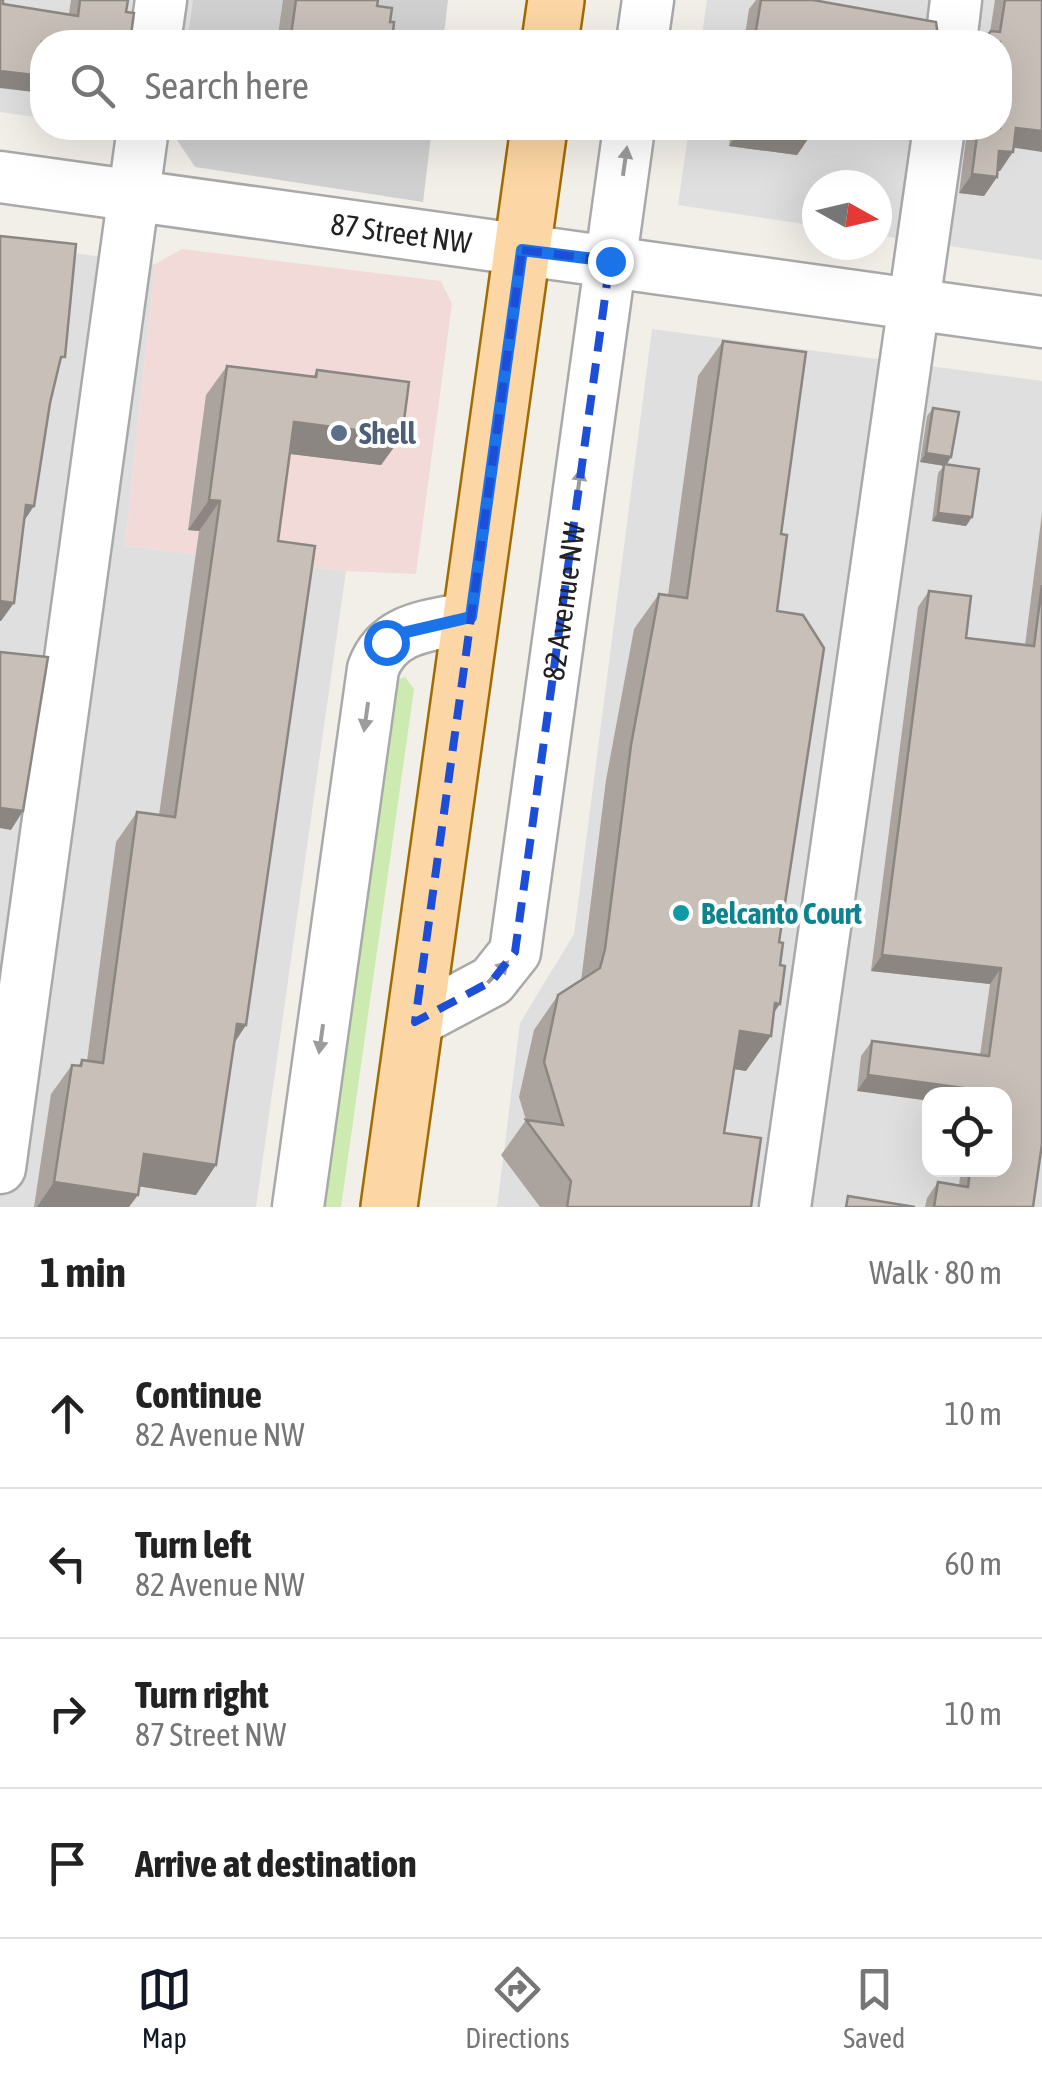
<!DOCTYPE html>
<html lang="en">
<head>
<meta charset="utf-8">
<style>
	:root { --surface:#fff; --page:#f6f6f6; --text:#222; --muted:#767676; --line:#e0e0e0; --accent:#111827 }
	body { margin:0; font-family:"Asap Condensed",sans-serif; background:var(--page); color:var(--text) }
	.controls { position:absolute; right:30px; bottom:30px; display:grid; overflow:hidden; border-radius:20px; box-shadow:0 10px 40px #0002 }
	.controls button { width:90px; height:90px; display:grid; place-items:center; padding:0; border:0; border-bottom:2px solid var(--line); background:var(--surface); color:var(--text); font:50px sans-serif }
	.compass { position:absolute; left:802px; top:170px; width:90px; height:90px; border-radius:50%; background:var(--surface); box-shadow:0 10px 40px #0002; rotate:98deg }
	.stop { position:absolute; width:30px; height:30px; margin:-22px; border:8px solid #1a73e8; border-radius:50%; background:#fff }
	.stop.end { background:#1a73e8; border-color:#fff; box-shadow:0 2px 10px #0008 }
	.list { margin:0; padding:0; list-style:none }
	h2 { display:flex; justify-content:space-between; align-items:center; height:130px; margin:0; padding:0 40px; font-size:42px }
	h2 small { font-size:32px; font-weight:400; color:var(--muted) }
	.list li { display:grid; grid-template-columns:65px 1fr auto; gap:30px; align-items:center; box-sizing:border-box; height:150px; padding:0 40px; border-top:2px solid var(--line) }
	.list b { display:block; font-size:38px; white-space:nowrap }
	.list p { margin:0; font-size:32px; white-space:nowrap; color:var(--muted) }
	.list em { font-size:32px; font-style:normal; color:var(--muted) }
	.icon { flex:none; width:55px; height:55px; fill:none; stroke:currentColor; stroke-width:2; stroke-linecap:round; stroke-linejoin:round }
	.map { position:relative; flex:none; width:1042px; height:1207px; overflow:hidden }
	.search { position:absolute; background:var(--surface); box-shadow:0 10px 40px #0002; left:30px; right:30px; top:30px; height:110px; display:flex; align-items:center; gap:25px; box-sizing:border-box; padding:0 35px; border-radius:40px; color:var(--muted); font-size:38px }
	.sheet { height:730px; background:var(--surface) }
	nav { display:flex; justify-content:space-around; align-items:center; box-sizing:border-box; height:140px; border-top:2px solid var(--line); background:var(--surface); font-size:28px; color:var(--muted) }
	nav a { display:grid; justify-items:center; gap:5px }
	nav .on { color:var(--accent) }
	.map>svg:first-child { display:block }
	.residential { fill:#e0dfdf; fill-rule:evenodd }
	.commercial { fill:#f2dad9 }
	.religious { fill:#d0d0d0 }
	.grass { fill:#cdebb0 }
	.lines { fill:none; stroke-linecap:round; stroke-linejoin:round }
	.minor-casing { stroke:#a9a9a9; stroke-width:55 }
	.major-casing { stroke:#a06b00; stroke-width:60 }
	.minor { stroke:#fff; stroke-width:50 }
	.major { stroke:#fcd6a4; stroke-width:55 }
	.wall { fill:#aba49e }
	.shaded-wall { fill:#8b8681 }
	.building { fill:#c7bfb8; stroke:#8b8681; stroke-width:2.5 }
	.oneway { fill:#9c9c9c }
	.route { stroke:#1a73e8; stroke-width:12 }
	.marked { fill:none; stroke:#1d4ed8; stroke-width:8; stroke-dasharray:20 12; stroke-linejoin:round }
	.service-dot { fill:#5c6f8a; stroke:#fff; stroke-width:4 }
	.culture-dot { fill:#0f9aa8; stroke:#fff; stroke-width:4 }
	.labels { text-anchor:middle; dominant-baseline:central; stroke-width:8; stroke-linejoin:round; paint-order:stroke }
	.street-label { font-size:30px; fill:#222; stroke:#fff }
	.service-label { font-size:30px; font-weight:bold; fill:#4e5e75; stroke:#fff; text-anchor:start }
	.culture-label { font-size:30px; font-weight:bold; fill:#0d838f; stroke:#fff; text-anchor:start }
</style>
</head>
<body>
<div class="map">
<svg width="1042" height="1207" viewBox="0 0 1042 1207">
	<rect width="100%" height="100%" fill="#f2efe9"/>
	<g class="residential">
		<polygon points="0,0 193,0 187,42 42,42 42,118 0,112"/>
		<polygon points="707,0 1042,0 1042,260 877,235 877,185 817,185 817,226 678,205 689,128 1000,128 1000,42 701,42"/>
		<polygon points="0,243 155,264 125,546 346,571 256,1207 0,1207"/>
		<path d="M652,329L1042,381V1207H497L520,1023L574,934ZM930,1094H1004V1170H930Z"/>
	</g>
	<polygon class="commercial" points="182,249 441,281 452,304 416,574 346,571 125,546 155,264"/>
	<g class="religious">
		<polygon points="193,0 448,0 443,42 187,42"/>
		<polygon points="176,128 432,128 423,202 195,167 175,137"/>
	</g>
	<polygon class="grass" points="405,677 414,689 341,1207 321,1207 397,680"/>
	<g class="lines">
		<defs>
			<g id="minor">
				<polyline points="155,42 161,0"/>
				<polyline points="642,42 648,0"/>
				<polyline points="951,42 956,0"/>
				<path id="s1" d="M0,177L1042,322"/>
				<path id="s2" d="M415,1022L492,981L515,952L629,128"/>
				<polyline points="0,1168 143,128"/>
				<path d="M298,1207L373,669C388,626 431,626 471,617"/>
				<polyline points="785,1207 939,128"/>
			</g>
			<g id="major">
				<polyline points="550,42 556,0"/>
				<polyline points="389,1207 539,128"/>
			</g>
		</defs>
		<use href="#minor" class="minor-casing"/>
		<use href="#major" class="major-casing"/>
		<use href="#minor" class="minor"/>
		<use href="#major" class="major"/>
	</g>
	<g class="wall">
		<polygon points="71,0 128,0 126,12 130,42 3,4 69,14"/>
		<polygon points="283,0 378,0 377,6 390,22 392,42 277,42"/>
		<polygon points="756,0 813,0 938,36 944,42 744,42 749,9"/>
		<polygon points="995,0 1042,0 1014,148 1000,171 997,171 997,177 984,196 959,193 967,131 966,128 1000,128 990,32"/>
		<polygon points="731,128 811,128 810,136 797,155 729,146"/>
		<polygon points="723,341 781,534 777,611 779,942 774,1012 746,1071 734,1069 724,1133 751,1207 540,1207 501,1155 526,1120 519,1097 534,1030 558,995 581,981 606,780 634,629 659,594 668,595 698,376"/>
		<polygon points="227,366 313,377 317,370 402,436 381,465 290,454 278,541 246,1025 235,1042 196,1195 139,1186 129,1207 34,1207 51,1094 72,1065 78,1066 82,1060 87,1061 116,842 137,812 159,815 199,531 188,530 206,395"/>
		<polygon points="933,408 946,465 972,517 966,526 932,521 938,473 944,466 920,462 927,416"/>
		<polygon points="1042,513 1042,1144 1033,1207 925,1207 927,1198 938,1182 959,1185 961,1170 1004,1170 1004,1094 930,1094 857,1091 861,1056 872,1041 980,1055 990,984 871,971 918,607 929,591 966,638 1025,645"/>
	</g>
	<g class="shaded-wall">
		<polygon points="0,71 42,76 42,93 0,88"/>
		<polygon points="290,128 372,128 365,137"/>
		<polygon points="741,128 746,128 810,136 797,155 729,146"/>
		<polygon points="1016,128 1042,131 1042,152 1003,146"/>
		<polygon points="999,151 1013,152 1000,171 986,170"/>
		<polygon points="972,174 997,177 984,196 959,193"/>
		<polygon points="294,422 402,436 381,465 274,452"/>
		<polygon points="926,453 951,457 946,466 920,462"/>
		<polygon points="209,500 220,501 199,531 188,530"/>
		<polygon points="26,505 34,506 22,524"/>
		<polygon points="938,513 972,517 966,526 932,521"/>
		<polygon points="0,601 14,603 1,621 0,621"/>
		<polygon points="0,808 23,811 11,830 0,828"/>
		<polygon points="882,955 1001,968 990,984 871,971"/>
		<polygon points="775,1003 780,1004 759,1034 771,1036 746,1071 715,1066 740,1031"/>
		<polygon points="237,1024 246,1025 226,1055"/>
		<polygon points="868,1075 979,1090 976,1094 930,1094 930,1101 857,1091"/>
		<polygon points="144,1154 216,1165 196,1195 123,1184"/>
		<polygon points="54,1182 138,1195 129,1207 37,1207"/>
	</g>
	<g class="building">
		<polygon points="0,0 3,0 3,4 78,16 80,0 128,0 126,12 134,13 130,42 42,42 42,76 0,71"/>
		<polygon points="296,0 378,0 377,6 392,8 390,22 394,22 392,42 290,42"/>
		<polygon points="761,0 813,0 936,22 938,36 944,42 754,42"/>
		<polygon points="1005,0 1042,0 1042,131 1016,128 1013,152 999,151 997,177 972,174 978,128 1000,128 1000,42 981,42 991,31 1000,32"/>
		<polygon points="746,128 811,128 810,136"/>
		<polygon points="0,236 76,244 65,357 61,357 50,403 34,506 26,505 14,603 0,601"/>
		<polygon points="723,341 806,352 781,534 787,535 777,611 803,615 824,648 779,942 783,943 780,965 785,966 780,1004 775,1003 771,1036 740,1031 724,1133 761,1138 751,1207 567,1207 571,1181 526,1120 563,1125 544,1062 558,995 600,968 605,949 631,745 659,594 687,598"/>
		<polygon points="227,366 316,377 317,370 409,382 402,436 294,422 278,541 315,546 246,1025 237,1024 216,1165 144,1154 138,1195 54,1182 72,1065 81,1066 82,1060 103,1063 137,812 175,817 220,501 209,500"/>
		<polygon points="933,408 959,412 951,457 926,453"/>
		<polygon points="944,464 979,469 972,517 938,513"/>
		<polygon points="1042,585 1042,1144 1033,1207 934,1207 938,1182 968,1187 970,1170 1004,1170 1004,1094 979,1094 979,1090 868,1075 872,1041 989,1056 1001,968 882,955 929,591 971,596 966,638 1034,646"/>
		<polygon points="0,652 48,657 23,811 0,808"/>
		<polygon points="848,1196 915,1207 846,1207"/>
	</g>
	<defs><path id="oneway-solid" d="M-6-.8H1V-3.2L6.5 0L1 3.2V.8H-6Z" transform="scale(2.5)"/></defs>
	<g class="oneway">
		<use href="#oneway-solid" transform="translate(625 161) rotate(-82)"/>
		<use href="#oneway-solid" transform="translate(579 483) rotate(-82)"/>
		<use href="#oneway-solid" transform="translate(366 717) rotate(98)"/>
		<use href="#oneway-solid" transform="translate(498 972) rotate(-46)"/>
		<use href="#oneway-solid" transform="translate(321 1039) rotate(98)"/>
	</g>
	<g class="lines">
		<polyline class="route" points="386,642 398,634 471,617 522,250 610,261"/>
	</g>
	<path class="marked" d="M522,250L610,261L515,952L492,981L415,1022Z"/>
	<circle class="service-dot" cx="339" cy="433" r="10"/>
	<circle class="culture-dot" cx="681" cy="913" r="10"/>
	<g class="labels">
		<g class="street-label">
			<text stroke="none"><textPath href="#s1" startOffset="405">87 Street NW</textPath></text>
			<text stroke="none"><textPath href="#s2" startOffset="478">82 Avenue NW</textPath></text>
		</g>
		<g class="service-label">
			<text x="359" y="433">Shell</text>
		</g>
		<g class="culture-label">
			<text x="701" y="913">Belcanto Court</text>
		</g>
	</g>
</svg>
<div class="controls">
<button><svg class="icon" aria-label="locate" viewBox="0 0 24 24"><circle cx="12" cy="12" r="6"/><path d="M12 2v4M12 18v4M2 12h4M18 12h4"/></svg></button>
</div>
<svg class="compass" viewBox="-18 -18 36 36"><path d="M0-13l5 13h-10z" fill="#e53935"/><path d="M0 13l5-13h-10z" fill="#767676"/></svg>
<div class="stop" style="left:386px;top:642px"></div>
<div class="stop end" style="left:610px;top:261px"></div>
<div class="search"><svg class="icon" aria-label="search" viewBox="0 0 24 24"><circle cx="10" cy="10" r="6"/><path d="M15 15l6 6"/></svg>Search here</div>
</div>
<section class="sheet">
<h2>1 min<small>Walk · 80 m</small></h2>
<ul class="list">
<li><svg class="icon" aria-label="ahead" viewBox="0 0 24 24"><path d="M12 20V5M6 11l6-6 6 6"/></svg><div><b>Continue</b><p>82 Avenue NW</p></div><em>10 m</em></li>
<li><svg class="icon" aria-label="left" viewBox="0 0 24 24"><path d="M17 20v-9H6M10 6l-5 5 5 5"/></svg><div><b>Turn left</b><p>82 Avenue NW</p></div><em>60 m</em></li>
<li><svg class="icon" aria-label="right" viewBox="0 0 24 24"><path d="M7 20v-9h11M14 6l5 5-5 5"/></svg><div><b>Turn right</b><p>87 Street NW</p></div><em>10 m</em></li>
<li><svg class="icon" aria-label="arrive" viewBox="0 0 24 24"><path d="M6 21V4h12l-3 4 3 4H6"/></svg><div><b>Arrive at destination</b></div></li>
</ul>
</section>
<nav>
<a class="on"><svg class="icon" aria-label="map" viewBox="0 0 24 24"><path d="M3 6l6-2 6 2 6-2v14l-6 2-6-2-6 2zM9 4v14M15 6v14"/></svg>Map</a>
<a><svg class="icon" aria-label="directions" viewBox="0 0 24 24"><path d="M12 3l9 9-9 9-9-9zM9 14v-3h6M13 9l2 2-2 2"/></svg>Directions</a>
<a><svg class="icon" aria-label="saved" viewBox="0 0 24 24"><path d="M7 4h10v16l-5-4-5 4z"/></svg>Saved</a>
</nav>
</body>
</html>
